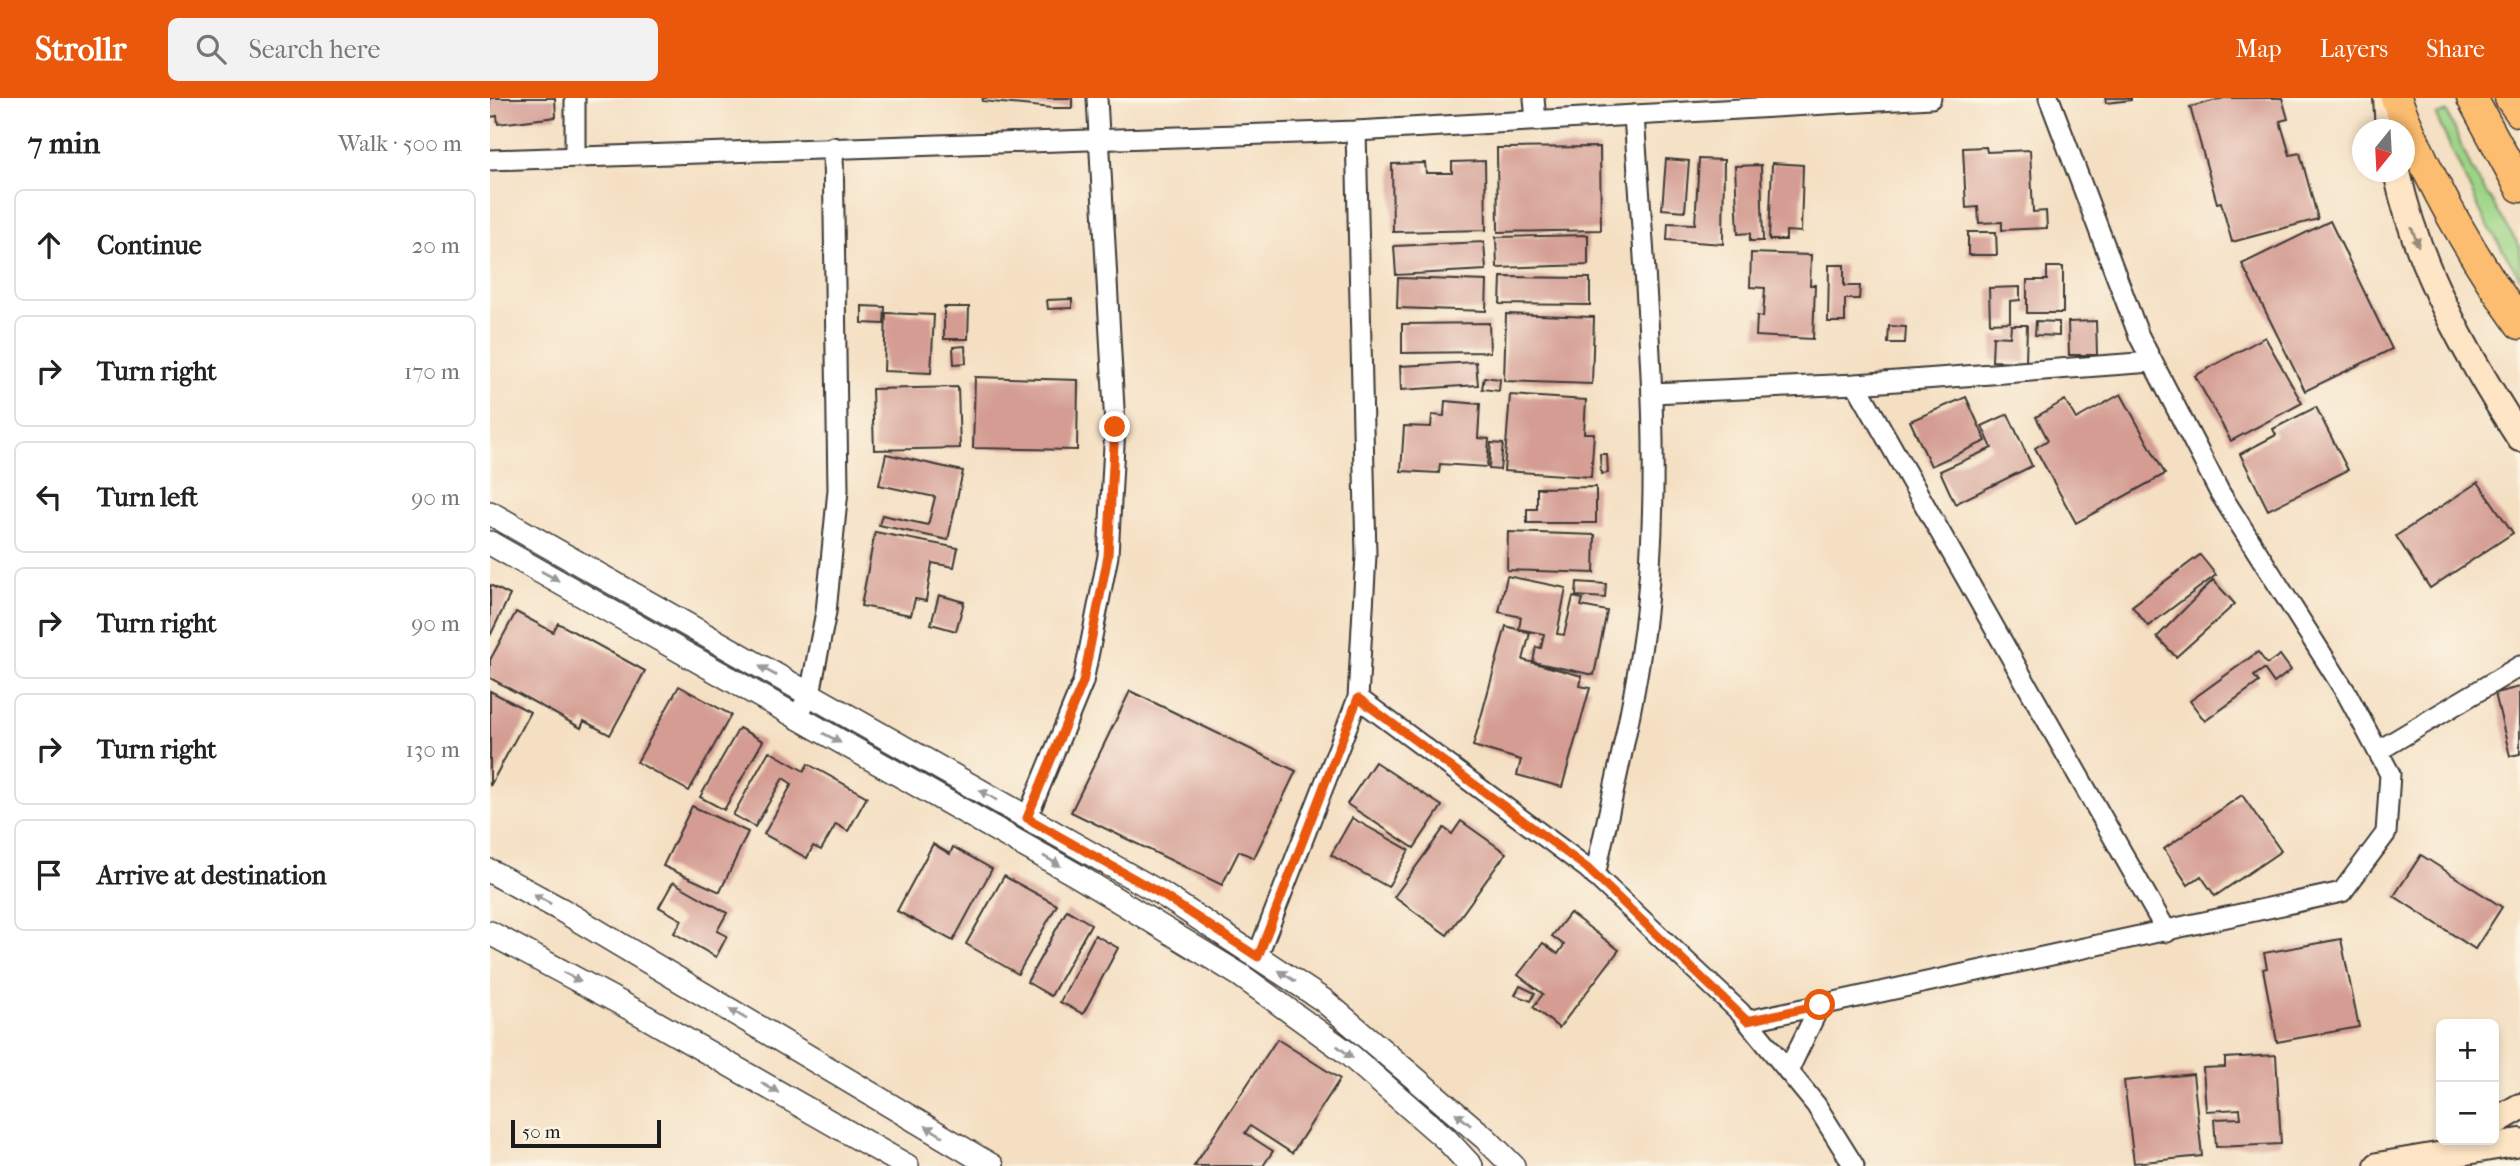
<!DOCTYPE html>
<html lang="en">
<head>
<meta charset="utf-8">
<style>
	:root { --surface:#fff; --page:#f2f2f2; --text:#222; --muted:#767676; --line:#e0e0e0; --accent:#ea580c }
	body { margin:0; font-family:"IM FELL French Canon",serif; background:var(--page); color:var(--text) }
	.controls { position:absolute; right:21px; bottom:21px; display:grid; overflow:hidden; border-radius:10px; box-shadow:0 4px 10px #0003 }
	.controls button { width:63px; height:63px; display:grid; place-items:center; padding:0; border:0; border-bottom:2px solid var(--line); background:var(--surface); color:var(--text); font:35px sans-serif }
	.compass { position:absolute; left:1862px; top:21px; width:63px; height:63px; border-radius:50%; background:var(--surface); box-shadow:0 4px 10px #0003; rotate:198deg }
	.scale { position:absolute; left:21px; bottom:18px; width:150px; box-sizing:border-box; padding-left:7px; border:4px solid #1c1c1c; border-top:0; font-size:19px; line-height:24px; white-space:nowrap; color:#1c1c1c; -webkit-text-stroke:5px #fcf5e5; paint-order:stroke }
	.stop { position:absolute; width:21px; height:21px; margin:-16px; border:5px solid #ea580c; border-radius:50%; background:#fff }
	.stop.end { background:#ea580c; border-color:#fff; box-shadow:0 2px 7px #0008 }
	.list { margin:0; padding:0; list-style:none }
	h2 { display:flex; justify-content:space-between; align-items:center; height:91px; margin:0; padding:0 28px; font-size:30px }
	h2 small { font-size:23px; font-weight:400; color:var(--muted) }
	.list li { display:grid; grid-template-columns:46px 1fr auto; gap:21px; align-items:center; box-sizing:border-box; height:112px; margin:0 14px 14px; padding:0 14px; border:2px solid var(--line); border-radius:10px }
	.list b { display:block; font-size:26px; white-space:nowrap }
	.list em { font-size:23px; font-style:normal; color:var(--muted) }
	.icon { flex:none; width:38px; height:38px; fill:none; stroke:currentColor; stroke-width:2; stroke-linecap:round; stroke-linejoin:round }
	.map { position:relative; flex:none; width:2030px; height:1068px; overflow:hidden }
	header { display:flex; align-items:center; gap:42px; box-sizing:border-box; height:98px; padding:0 35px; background:var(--accent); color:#fff }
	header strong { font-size:33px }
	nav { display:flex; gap:38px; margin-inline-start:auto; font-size:24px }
	.search { width:490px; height:63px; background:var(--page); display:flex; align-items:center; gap:18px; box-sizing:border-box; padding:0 24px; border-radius:10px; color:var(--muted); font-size:26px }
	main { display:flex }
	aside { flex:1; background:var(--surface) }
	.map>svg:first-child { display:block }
	.green { fill:#9dd486; stroke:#5c7851; stroke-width:2 }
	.building { fill:#d49c93 }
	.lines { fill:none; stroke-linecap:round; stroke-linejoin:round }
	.minor-casing { stroke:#3c3935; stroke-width:23 }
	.tertiary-casing { stroke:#3c3935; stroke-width:26 }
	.secondary-casing { stroke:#3c3935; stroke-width:30 }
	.primary-casing { stroke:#3c3935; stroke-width:33 }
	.minor { stroke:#fff; stroke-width:19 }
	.tertiary { stroke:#fff; stroke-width:23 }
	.secondary { stroke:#fee5c5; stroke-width:26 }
	.primary { stroke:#fcbd6f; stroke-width:30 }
	.oneway { fill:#988b79 }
	.oneway2 { fill:#999 }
	.route { stroke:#ea580c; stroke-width:9 }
</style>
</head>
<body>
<header>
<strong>Strollr</strong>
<div class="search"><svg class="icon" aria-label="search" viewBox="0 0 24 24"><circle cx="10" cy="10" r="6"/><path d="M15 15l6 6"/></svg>Search here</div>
<nav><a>Map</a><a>Layers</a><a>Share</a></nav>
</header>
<main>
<aside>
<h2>7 min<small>Walk · 500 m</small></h2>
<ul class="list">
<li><svg class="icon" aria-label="ahead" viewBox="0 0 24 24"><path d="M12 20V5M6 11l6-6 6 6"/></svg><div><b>Continue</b></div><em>20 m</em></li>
<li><svg class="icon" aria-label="right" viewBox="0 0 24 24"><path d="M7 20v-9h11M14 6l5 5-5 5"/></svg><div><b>Turn right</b></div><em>170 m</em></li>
<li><svg class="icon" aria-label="left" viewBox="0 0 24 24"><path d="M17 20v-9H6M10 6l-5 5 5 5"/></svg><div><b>Turn left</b></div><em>90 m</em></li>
<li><svg class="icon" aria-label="right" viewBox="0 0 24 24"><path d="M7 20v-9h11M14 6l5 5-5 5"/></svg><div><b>Turn right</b></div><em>90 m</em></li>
<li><svg class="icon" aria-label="right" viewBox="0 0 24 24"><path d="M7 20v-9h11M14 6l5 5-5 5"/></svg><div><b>Turn right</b></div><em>130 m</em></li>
<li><svg class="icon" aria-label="arrive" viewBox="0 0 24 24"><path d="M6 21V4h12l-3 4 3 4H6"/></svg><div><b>Arrive at destination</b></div></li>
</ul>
</aside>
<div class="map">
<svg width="2030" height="1068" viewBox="0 0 2030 1068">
	<rect width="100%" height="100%" fill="#fcf5e5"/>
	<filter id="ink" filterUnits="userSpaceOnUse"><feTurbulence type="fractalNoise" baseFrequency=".0143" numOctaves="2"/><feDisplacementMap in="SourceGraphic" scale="14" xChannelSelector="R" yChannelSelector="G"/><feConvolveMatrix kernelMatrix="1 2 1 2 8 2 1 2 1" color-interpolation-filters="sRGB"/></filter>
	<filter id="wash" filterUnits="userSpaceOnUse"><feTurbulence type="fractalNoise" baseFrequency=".00686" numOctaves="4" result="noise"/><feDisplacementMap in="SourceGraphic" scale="28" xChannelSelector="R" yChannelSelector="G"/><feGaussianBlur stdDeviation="1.57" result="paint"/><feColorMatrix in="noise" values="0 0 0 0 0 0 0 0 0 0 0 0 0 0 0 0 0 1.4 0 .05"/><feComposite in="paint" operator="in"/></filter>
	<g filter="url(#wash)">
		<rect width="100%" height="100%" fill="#f4dfc2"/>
		<polygon class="green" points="1957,14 1982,72 2030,149 2030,180 1994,121 1946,18"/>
		<g id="blocks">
			<g class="building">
				<polygon points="0,0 65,0 66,19 8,26 7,18 0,19"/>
				<polygon points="493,0 582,0 582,10 562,10 492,3"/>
				<polygon points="1615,0 1641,0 1641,2 1616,5"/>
				<polygon points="1734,0 1792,0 1798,21 1790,23 1800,57 1810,55 1828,121 1742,144 1731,104 1727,105 1700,9"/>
				<polygon points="1110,49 1111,132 1008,134 1007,50"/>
				<polygon points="1496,49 1497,54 1540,52 1543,114 1556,113 1557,130 1512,132 1512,124 1489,125 1488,109 1476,110 1473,50"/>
				<polygon points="1176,61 1199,63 1195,113 1172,111"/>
				<polygon points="1209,61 1234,62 1233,146 1177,142 1178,125 1205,126"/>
				<polygon points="995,63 996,132 903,134 902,66 935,65 936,75 962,75 962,64"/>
				<polygon points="1282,65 1313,67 1311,134 1296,133 1296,142 1279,142"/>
				<polygon points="1271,67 1273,143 1260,143 1260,135 1248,136 1245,68"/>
				<polygon points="1840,123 1902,251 1815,293 1752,166"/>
				<polygon points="1478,134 1506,134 1507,157 1478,157"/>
				<polygon points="1098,137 1098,167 1007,170 1006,139"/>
				<polygon points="994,144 996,172 906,177 904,148"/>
				<polygon points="1261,155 1321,157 1320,187 1325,187 1323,241 1266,238 1267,218 1273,219 1275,190 1260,189"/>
				<polygon points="1339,167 1354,167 1354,188 1370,188 1369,201 1355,201 1355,224 1338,224"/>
				<polygon points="1557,169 1573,169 1573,215 1537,215 1537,182 1557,182"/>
				<polygon points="1011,179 1100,180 1100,207 1010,206"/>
				<polygon points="908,180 997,183 996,213 907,210"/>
				<polygon points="1530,189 1530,202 1520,203 1520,224 1500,225 1499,190"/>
				<polygon points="582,201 582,210 558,211 557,202"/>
				<polygon points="372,208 395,209 394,226 372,225"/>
				<polygon points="454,209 479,209 478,241 454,241"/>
				<polygon points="396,215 444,217 441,275 394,273"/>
				<polygon points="1016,216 1104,219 1102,286 1014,283"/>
				<polygon points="1546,223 1569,224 1569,238 1545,237"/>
				<polygon points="1606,223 1607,257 1579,257 1578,224"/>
				<polygon points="999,225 1000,254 912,255 912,226"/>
				<polygon points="1521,227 1537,227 1536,264 1502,263 1503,238 1520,239"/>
				<polygon points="1399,228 1416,229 1415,245 1398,245"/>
				<polygon points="1775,239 1812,305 1741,343 1705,278"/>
				<polygon points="475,248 476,265 464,266 463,249"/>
				<polygon points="986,264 988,287 911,292 910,268"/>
				<polygon points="485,279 588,282 587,352 483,350"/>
				<polygon points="994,279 1010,281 1009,293 992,291"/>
				<polygon points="468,289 470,350 384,352 382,291"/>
				<polygon points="1631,296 1675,376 1586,425 1545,350 1558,342 1546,319 1575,302 1586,321"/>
				<polygon points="1020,297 1096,302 1094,335 1104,335 1101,379 1014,373"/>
				<polygon points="1476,299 1496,343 1441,368 1420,323"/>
				<polygon points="955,303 990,306 988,340 999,341 997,369 950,366 949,375 911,373 914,328 941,329 942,317 954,318"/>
				<polygon points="1826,309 1858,372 1778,412 1750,356 1786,337 1783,331"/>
				<polygon points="1518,316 1542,368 1465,406 1450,373 1502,350 1492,328"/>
				<polygon points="1001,345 1013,346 1010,372 999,371"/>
				<polygon points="396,356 473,373 458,442 389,427 392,417 438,427 445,399 389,387"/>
				<polygon points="1110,356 1117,356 1118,375 1111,376"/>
				<polygon points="1988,384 2023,435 1940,490 1906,438"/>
				<polygon points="1106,389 1106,425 1037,425 1037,411 1047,411 1047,390"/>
				<polygon points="385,434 468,450 464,469 442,465 436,503 425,501 421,517 371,508"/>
				<polygon points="1018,434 1105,437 1104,475 1017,472"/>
				<polygon points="1710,457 1726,477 1658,528 1642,508"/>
				<polygon points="1017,478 1076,490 1067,536 1074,537 1083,499 1093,501 1091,508 1117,513 1104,577 1043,564 1046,549 1051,550 1054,536 1029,531 1031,519 1009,514"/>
				<polygon points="1723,482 1745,506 1686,559 1667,539"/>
				<polygon points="1087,484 1116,486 1115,500 1086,498"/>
				<polygon points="0,487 20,497 0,538"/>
				<polygon points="449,497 474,504 466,533 441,526"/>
				<polygon points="26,514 63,534 68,525 155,573 120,637 94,623 91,630 0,580 0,562"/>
				<polygon points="1016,528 1040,535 1033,562 1092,578 1090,588 1100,590 1072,689 1027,677 1031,662 983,648"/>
				<polygon points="1768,554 1777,566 1790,557 1801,572 1784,585 1774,571 1764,578 1769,584 1715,623 1700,603"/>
				<polygon points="189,588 241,617 199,693 147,664"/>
				<polygon points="2030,589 2030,656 2020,658 2005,595"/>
				<polygon points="0,593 40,614 0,688"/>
				<polygon points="640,593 806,673 764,760 749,753 732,787 581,714"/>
				<polygon points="249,630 273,643 234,712 210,699"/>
				<polygon points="279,653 314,673 318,666 377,699 358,733 346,726 331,752 323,748 317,760 274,736 302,686 293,680 265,729 243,717"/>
				<polygon points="885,664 952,708 924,750 857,706"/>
				<polygon points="1752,697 1791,753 1725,798 1711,778 1698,787 1674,751"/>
				<polygon points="202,708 258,734 230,794 173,768"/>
				<polygon points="862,720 919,752 898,789 841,757"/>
				<polygon points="971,723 1016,755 957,837 904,799 954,730 962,736"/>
				<polygon points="443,746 460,756 463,749 502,771 463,843 407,813"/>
				<polygon points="1931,757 2012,809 1985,851 1904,798"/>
				<polygon points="514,778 567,807 528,876 476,846"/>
				<polygon points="183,784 237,815 227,833 237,838 226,859 184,835 192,822 169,809"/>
				<polygon points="577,812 601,826 561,898 537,884"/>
				<polygon points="1080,815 1129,852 1069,930 1043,909 1053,896 1028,877 1053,845 1068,856 1074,847 1062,838"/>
				<polygon points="605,837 628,850 593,916 570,904"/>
				<polygon points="1851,841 1869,929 1787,944 1773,871 1777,870 1774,855"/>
				<polygon points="1030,888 1045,895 1041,903 1025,897"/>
				<polygon points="787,941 850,981 802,1055 760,1028 755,1035 783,1053 773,1068 704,1068"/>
				<polygon points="1786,957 1791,1046 1726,1049 1724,1021 1751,1020 1750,1011 1716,1013 1713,970 1735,969 1735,960"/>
				<polygon points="1703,976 1712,1058 1644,1065 1634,983"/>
			</g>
		</g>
	</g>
	<g filter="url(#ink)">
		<use href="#blocks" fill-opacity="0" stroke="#3c3935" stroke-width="2"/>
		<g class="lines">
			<defs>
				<g id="minor">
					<polyline points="1044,0 1046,23"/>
					<polyline points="85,57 85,0"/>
					<polyline points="0,62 866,33 1441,0"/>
					<polyline points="1366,286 1677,834"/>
					<polyline points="1162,295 1366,286 1662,264"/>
					<polyline points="868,600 1097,770 1250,914 1326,1007 1364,1068"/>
					<polyline points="306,620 320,596 336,514 348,392 343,49"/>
					<polyline points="1888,653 2030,568"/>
					<polyline points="537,720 593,584 618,458 625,329 607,0"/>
					<path d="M1105,778C1122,697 1143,615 1154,532C1175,364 1155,186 1144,17"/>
					<polyline points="767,859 868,600 876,457 866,33"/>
					<polyline points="1257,923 1852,794 1896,735 1900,676 1857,596 1730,395 1649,238 1559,0"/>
					<polyline points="1298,973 1330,907"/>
				</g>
				<g id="tertiary">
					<polyline points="0,415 672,796 833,902 995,1040 1023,1068"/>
					<polyline points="0,445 588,778 750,877 856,954 956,1041 981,1068"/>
					<polyline points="0,773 70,811 502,1068"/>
					<polyline points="0,835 149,915 417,1068"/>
				</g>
				<g id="secondary">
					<polyline points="1897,0 1899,32"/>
					<path d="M1907,74C1927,169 1977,258 2030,340"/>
					<polyline points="2004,1024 2030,1009"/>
					<polyline points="1888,1068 2030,1044"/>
				</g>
				<g id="primary">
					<path d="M1906,0C1938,82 1979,154 2030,226"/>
					<polyline points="1982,0 2030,89"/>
					<polyline points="2020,0 2030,14"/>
				</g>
			</defs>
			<use href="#minor" class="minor-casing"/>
			<use href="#tertiary" class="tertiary-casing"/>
			<use href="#secondary" class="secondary-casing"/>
			<use href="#primary" class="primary-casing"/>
			<use href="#minor" class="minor"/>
			<use href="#tertiary" class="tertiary"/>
			<use href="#secondary" class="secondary"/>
			<use href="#primary" class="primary"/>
		</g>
		<defs><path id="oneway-solid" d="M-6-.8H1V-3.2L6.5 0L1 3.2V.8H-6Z" transform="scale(1.75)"/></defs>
		<use class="oneway" href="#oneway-solid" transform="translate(1925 139) rotate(70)"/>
		<g class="oneway2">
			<use href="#oneway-solid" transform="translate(60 478) rotate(29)"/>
			<use href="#oneway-solid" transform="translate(278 573) rotate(-151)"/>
			<use href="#oneway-solid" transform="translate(342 640) rotate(29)"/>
			<use href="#oneway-solid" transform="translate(498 697) rotate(-150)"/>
			<use href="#oneway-solid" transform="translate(562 763) rotate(30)"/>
			<use href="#oneway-solid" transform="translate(52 801) rotate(-151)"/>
			<use href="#oneway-solid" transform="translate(797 878) rotate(-147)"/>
			<use href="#oneway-solid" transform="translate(82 879) rotate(28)"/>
			<use href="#oneway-solid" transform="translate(248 916) rotate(-149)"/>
			<use href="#oneway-solid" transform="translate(855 954) rotate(38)"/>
			<use href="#oneway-solid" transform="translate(280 990) rotate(30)"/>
			<use href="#oneway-solid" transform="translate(973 1021) rotate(-140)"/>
			<use href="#oneway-solid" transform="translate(444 1033) rotate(-149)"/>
		</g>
	</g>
	<g class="lines" filter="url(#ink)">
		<polyline class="route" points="625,329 618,458 593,584 537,720 671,796 768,859 868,600 1097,770 1257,923 1330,907"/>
	</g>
</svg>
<div class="controls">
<button>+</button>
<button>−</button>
</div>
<svg class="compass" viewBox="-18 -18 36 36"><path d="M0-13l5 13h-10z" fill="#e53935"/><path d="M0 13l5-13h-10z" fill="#767676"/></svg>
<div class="scale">50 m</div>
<div class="stop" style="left:1330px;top:907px"></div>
<div class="stop end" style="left:625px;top:329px"></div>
</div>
</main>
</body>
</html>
